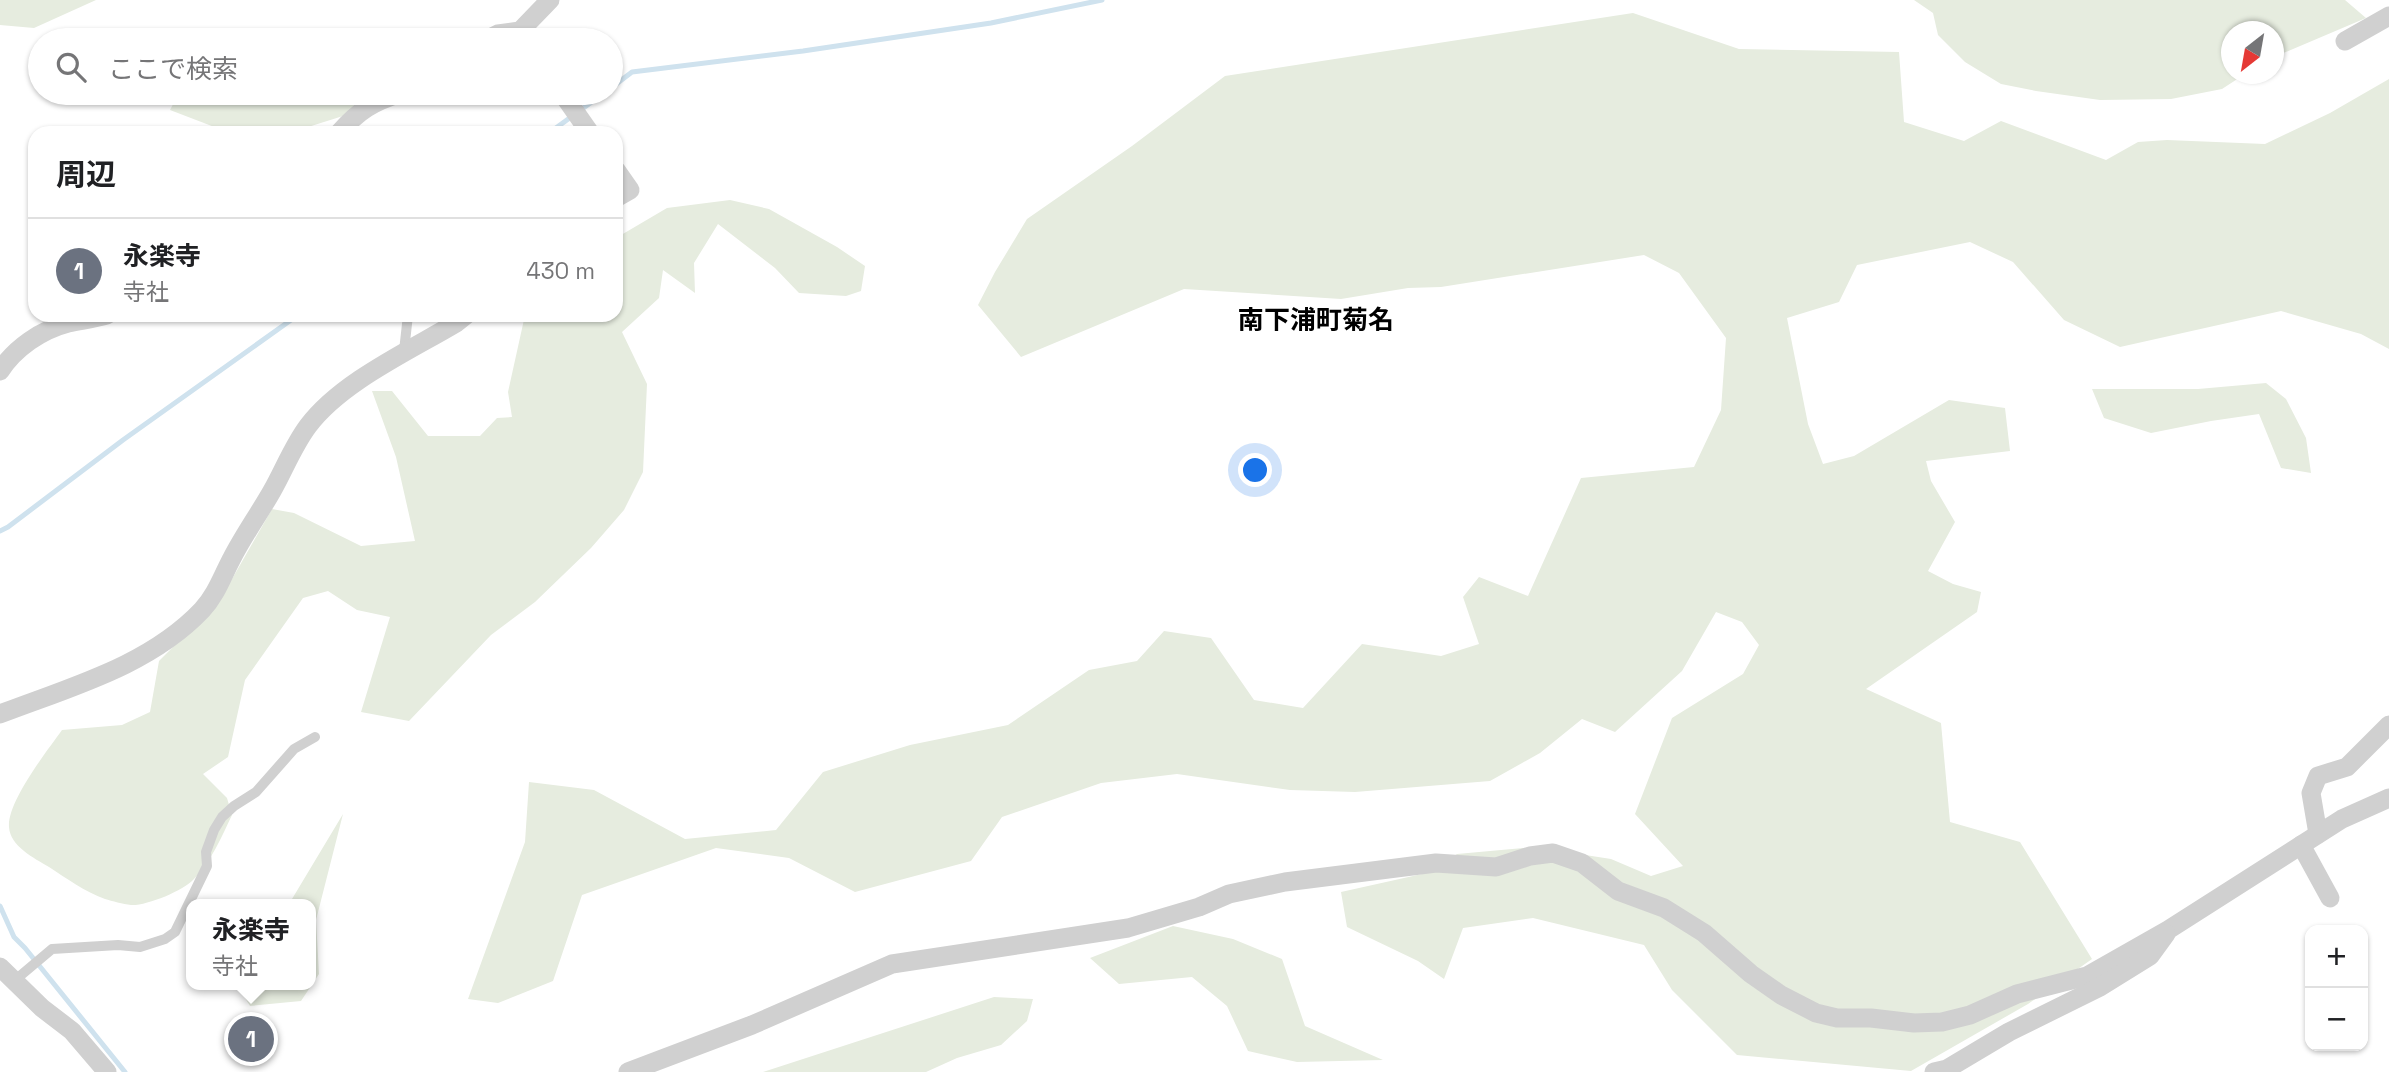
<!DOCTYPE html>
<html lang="ja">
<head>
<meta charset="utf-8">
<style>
	:root { --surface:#fff; --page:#f2f2f2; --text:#202124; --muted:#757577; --line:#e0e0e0; --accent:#ea580c }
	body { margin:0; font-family:"Space Grotesk","Noto Sans JP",sans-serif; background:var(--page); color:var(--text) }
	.controls { position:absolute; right:21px; bottom:21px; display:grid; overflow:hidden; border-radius:14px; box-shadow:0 2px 5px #0004 }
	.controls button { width:63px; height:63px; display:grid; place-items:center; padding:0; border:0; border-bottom:2px solid var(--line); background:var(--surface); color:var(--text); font:35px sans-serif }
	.compass { position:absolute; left:2221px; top:21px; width:63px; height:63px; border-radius:50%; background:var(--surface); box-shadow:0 2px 5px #0004; rotate:211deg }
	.you { position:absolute; left:1256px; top:471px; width:24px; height:24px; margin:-18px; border:5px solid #fff; border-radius:50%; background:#1a73e8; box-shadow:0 0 0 10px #1a73e833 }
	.badge { display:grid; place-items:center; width:46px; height:46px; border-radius:50%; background:var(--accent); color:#fff; font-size:23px; font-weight:700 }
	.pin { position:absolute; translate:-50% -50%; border:4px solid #fff; box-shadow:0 2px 7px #0006 }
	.popup { position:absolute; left:186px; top:899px; width:130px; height:91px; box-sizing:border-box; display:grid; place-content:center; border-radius:14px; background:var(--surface); filter:drop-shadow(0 2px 5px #0005); font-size:23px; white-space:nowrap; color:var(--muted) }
	.popup b { font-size:26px; color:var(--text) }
	.popup::after { content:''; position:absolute; left:50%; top:100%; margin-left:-14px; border:14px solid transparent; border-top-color:var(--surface) }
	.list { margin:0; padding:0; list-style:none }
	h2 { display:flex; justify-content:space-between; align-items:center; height:91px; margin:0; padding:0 28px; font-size:30px }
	h2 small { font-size:23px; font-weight:400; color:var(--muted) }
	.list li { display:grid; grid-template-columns:46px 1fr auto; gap:21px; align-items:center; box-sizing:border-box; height:105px; padding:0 28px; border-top:2px solid var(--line) }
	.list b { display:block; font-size:26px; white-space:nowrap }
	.list p { margin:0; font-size:23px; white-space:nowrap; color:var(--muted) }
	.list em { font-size:23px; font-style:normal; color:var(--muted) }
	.icon { flex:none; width:38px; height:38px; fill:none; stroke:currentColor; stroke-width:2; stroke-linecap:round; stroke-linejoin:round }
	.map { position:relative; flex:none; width:2389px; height:1072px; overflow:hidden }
	.search { position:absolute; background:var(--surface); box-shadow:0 2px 5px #0004; left:28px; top:28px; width:595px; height:77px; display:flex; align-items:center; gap:18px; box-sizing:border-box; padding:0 24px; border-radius:38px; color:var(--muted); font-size:26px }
	.panel { position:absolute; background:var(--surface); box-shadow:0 2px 5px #0004; left:28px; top:126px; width:595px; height:196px; border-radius:21px }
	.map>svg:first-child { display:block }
	.green { fill:#e6ecdf }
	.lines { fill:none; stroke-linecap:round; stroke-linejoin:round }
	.stream { stroke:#cfe2ee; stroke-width:5 }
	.building { fill:#1a1a1a }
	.lane { stroke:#d0d0d0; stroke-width:10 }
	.street { stroke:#d0d0d0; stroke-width:19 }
	.labels { text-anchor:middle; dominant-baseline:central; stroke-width:7; stroke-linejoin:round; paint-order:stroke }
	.quarter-label { font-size:26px; font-weight:bold; fill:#000; stroke:#fff }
</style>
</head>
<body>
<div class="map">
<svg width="2389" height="1072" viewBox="0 0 2389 1072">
	<rect width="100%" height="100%" fill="#fff"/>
	<g class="green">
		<polygon points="0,0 96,0 34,28 0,25"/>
		<polygon points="1914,0 2345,0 2366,18 2274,57 2274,32 2232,32 2232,74 2245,74 2222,89 2171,99 2100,100 2036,91 2001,84 1965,62 1938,35 1933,13"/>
		<polygon points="1633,13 1739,49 1899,52 1904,122 1964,141 2001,121 2106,160 2138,142 2167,140 2265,144 2330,113 2389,79 2389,349 2361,334 2281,311 2120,347 2064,320 2013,262 1970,242 1857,265 1839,302 1787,318 1808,424 1823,464 1854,456 1949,400 2005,408 2010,451 1926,461 1931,481 1955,522 1928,571 1953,584 1981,592 1977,612 1866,689 1941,723 1950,822 2020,842 2092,959 2028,1004 1911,1071 1737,1055 1672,990 1644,945 1533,918 1463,928 1444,979 1418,961 1347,927 1341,892 1431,872 1457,854 1534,847 1611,859 1651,876 1683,866 1635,814 1672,718 1743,674 1759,645 1742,622 1716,612 1682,671 1615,732 1582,719 1540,753 1490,781 1355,792 1290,790 1177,774 1101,783 1002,817 971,861 855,892 789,858 716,848 582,895 553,981 498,1003 468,999 525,842 529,782 594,790 685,839 776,830 823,772 910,745 1008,725 1089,670 1137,661 1164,631 1211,638 1254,700 1303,708 1362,644 1441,656 1479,644 1463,597 1479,577 1528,596 1581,478 1694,467 1721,410 1726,338 1679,273 1644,255 1441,287 1408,288 1341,299 1184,289 1021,357 978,305 995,272 1027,219 1132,146 1225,76"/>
		<polygon points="179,93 378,93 343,116 289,133 230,133 170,110"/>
		<path d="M730,200L769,209L837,247L865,266L861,291L846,296L799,293L775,268L718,224L694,263L695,293L663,270L659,298L622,332L647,384L643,472L624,510L591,548L535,602L491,635L409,721L361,712L390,617L357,610L328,591L303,598L245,680L228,757L203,774L227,798L232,815C222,836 211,862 194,879C183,891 146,906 131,905C123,904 112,901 105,899C85,892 66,878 49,867C34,858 10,846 9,827C7,802 47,751 62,730L122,725L150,712L159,661L220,600L272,509L294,513L361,546L415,541L396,457L372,391H392L428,436H480L497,418L512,417L508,392L525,315H616V238L667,208Z"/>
		<polygon points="2266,383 2286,399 2306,438 2311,473 2281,468 2259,414 2211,421 2151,433 2104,418 2092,389 2198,389"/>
		<polygon points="343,814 316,920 319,974 301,1001 250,1006 239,988 241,985 310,985 310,904 289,904"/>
		<polygon points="1173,926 1233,939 1282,959 1305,1026 1383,1060 1297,1062 1248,1051 1227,1006 1192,977 1119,984 1090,958"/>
		<polygon points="994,997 1033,999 1027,1021 1001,1045 957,1058 926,1072 763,1072"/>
	</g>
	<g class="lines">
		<g class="stream">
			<polyline points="611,88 632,72 803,51 991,23 1102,0"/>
			<polyline points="549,133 604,93"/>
			<polyline points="0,531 8,527 123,440 298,315"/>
			<polyline points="0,906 14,937 25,948 125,1072"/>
		</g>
	</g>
	<polygon class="building" points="237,1022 269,1026 265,1057 233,1053"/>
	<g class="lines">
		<g class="lane">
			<polyline points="404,351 408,315"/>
			<polyline points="14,981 52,949 118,945 140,947 165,939 175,932 207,866 206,852 214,830 222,817 234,806 256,792 294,749 315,737"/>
		</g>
		<g class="street">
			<polyline points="486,40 498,34 520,31 550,0"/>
			<polyline points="2345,41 2389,16"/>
			<polyline points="562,93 590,133"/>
			<path d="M339,133C359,110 373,102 401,93"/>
			<polyline points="616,170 630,190 616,198"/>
			<path d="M0,371C15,348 41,330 68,323C81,320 94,319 107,315"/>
			<path d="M0,714C70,687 149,666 202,610C216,595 222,577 231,560C243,536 259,514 272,491C284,470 293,446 308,426C341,382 409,351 456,323L466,315"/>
			<polyline points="2318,834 2311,793 2318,776 2347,767 2389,725"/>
			<polyline points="2301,845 2330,898"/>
			<polyline points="0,967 42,1008 72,1031 107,1072"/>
			<polyline points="628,1072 752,1025 892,964 1128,928 1199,907 1229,894 1285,882 1436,863 1496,867 1530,856 1553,853 1582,863 1618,891 1664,908 1704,933 1751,974 1781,995 1816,1013 1837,1018 1871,1018 1914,1023 1942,1022 1970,1015 2017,994 2087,976 2168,930 2342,819 2389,798"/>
			<polyline points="1934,1072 1947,1069 2009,1032 2100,987 2150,956 2166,934"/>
		</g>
	</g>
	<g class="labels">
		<g class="quarter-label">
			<text x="1316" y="320">南下浦町菊名</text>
		</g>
	</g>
</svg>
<div class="controls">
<button>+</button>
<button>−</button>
</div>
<svg class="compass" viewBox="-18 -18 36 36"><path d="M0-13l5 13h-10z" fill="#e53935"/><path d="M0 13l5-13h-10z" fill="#757577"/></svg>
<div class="you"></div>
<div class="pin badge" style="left:251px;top:1039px;background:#6b7280">1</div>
<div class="popup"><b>永楽寺</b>寺社</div>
<div class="search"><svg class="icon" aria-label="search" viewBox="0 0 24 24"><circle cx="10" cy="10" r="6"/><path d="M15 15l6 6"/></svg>ここで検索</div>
<section class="panel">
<h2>周辺<small></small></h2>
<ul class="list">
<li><span class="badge" style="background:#6b7280">1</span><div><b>永楽寺</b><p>寺社</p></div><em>430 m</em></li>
</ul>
</section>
</div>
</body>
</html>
